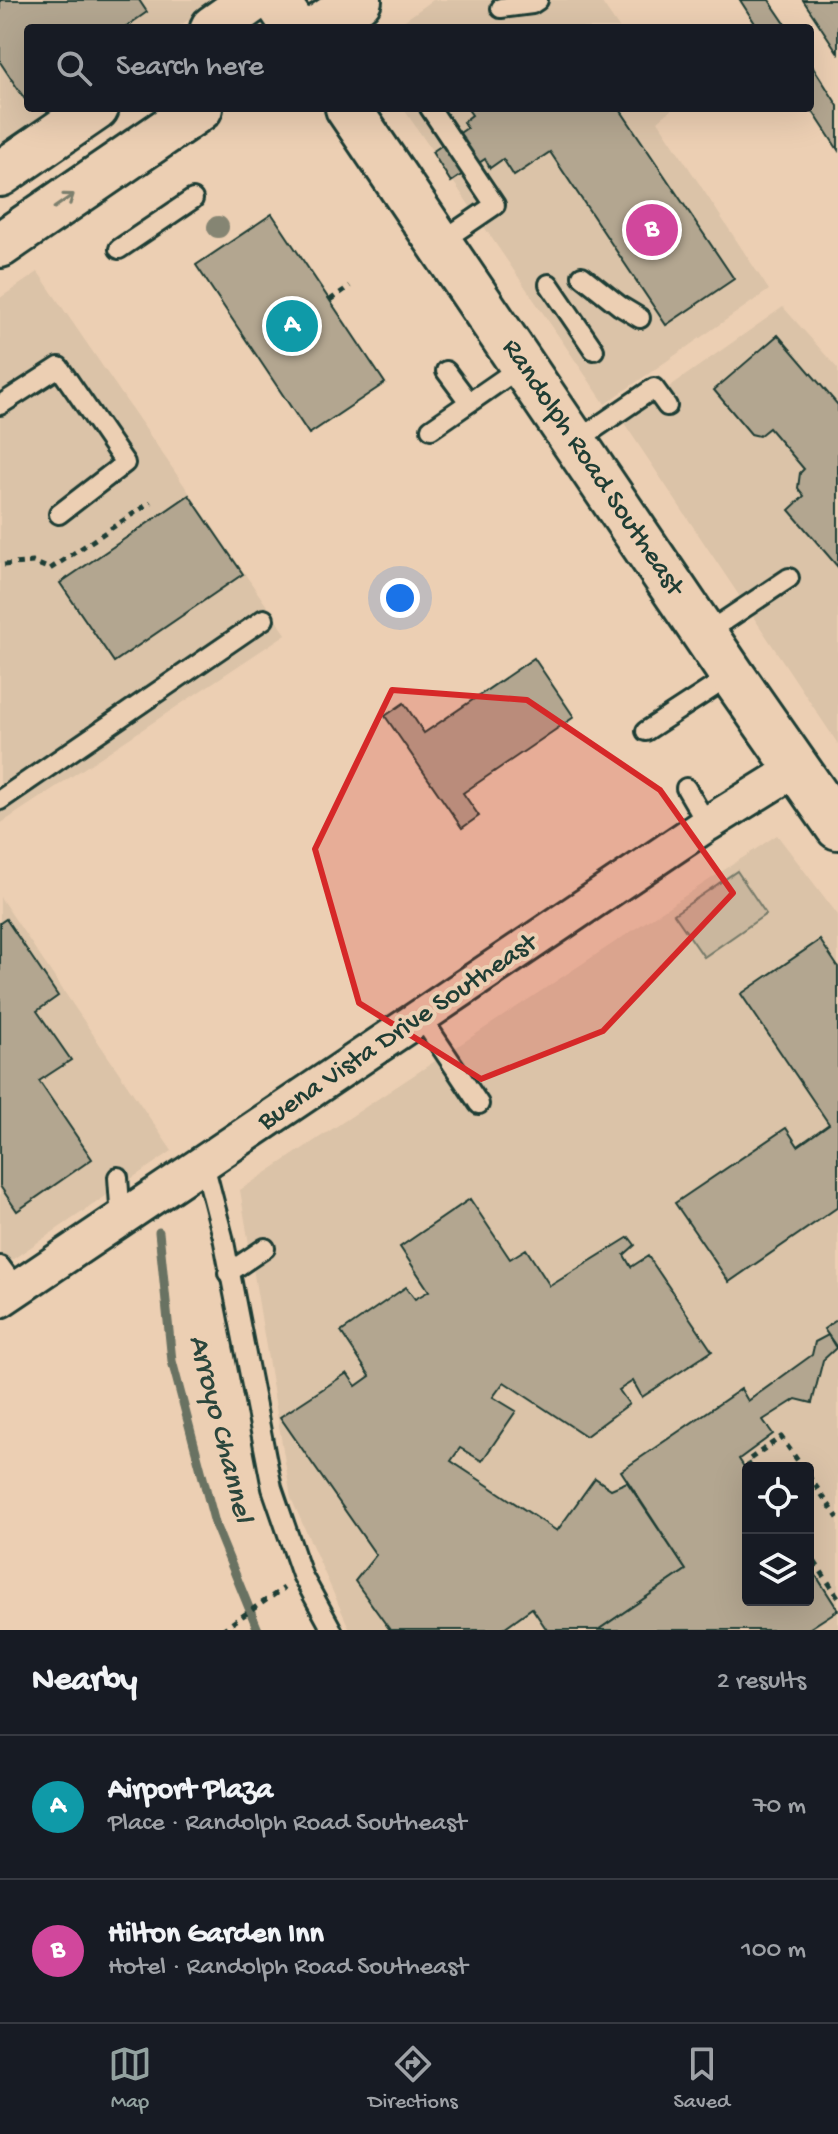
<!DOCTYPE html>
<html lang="en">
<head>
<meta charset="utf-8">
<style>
	:root { --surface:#171b24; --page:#242831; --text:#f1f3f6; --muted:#9ea1a6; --line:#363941; --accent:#92a19f }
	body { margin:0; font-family:"Gochi Hand",sans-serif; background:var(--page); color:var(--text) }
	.controls { position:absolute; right:24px; bottom:24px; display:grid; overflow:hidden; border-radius:8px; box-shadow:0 8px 32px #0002 }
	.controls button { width:72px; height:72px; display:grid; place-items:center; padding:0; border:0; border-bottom:2px solid var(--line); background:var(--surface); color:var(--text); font:40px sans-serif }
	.you { position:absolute; left:400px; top:598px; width:28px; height:28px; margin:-20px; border:6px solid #fff; border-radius:50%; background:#1a73e8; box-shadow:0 0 0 12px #1a73e833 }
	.badge { display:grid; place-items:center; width:52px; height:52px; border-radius:50%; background:var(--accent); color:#fff; font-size:26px; font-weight:700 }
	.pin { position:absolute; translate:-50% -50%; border:4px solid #fff; box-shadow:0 2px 8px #0006 }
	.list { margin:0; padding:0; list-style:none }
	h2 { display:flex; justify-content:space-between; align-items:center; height:104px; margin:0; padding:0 32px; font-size:34px }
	h2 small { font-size:26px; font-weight:400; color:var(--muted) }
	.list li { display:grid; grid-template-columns:52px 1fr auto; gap:24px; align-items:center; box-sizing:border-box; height:144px; padding:0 32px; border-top:2px solid var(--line) }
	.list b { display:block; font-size:30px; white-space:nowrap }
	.list p { margin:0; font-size:26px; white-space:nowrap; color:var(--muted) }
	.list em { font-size:26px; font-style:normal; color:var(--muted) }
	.icon { flex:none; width:44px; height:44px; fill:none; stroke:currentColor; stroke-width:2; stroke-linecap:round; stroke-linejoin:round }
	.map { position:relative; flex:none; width:838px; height:1630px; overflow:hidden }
	.search { position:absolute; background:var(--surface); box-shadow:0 8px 32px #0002; left:24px; right:24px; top:24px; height:88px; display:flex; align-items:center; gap:20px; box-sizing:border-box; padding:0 28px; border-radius:8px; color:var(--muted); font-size:30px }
	.sheet { height:392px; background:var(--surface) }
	nav { display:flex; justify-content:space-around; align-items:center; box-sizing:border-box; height:112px; border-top:2px solid var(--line); background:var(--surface); font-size:22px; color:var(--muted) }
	nav a { display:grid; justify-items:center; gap:4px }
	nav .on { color:var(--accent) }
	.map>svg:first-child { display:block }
	.built { fill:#dbc3a8; fill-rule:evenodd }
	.green { fill:#cab79e; stroke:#747a69; stroke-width:2 }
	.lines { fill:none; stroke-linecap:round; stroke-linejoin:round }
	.stream { stroke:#697262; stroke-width:9 }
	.building { fill:#b3a690; stroke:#1f3d34; stroke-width:2 }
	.lane-casing { stroke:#1f3d34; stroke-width:24 }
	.street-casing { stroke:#1f3d34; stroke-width:40 }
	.secondary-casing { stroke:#1f3d34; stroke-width:50 }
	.path { stroke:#1f3d34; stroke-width:5; stroke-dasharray:6 6; stroke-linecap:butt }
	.lane { stroke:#eccfb3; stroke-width:18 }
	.street { stroke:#eccfb3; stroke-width:34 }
	.secondary { stroke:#eccfb3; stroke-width:44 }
	.tree { fill:#858573 }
	.oneway { stroke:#7b7f6d }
	.marked { fill:#d62828; fill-opacity:0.2; stroke:#d62828; stroke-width:6; stroke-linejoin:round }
	.labels { text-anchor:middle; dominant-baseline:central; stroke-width:8; stroke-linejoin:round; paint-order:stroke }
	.street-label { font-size:28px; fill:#1f3d34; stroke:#eccfb3 }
	.water-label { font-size:30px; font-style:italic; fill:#2b463c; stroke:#eccfb3 }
</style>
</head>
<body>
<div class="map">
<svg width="838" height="1630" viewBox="0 0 838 1630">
	<rect width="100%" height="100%" fill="#eccfb3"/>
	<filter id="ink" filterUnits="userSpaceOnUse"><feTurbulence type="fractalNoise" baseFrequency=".0125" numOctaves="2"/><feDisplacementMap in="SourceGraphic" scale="16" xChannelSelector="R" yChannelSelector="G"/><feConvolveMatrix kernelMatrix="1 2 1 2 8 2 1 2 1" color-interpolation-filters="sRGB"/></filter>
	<g filter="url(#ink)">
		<g class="built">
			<polygon points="0,0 218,0 176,28 28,28 28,108 58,108 0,146"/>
			<polygon points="433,0 600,0 619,28 394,28"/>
			<polygon points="403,108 673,108 658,121 769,290 605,404"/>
			<polygon points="38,272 286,634 0,824 0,298"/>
			<polygon points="783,307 838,369 838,744 622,420"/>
			<path d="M777,835L838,915V1630H350L291,1498L240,1190ZM748,1468H808V1600H748Z"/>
			<polygon points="0,897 172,1151 0,1268"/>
		</g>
		<polygon class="green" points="737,871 766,914 704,957 674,914"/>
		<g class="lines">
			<polyline class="stream" points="159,1232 172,1361 216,1527 258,1630"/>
		</g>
		<g class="building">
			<polygon points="0,0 139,0 147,12 124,28 28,28 28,104 0,62"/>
			<polygon points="740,0 769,0 788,28 758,28"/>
			<polygon points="803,0 838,0 838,53"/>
			<polygon points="810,62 838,106 838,150 810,107"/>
			<polygon points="467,108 619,108 734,279 666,325 550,152 514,176 503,159 490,168 485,159 451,182 432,152 467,128 463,122 472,115"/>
			<polygon points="272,214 385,383 309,434 196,265"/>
			<polygon points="778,335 838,405 838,567 789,510 804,496 798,488 800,473 804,469 769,428 759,436 751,434 714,390"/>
			<polygon points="189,495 243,574 114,662 60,583"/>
			<polygon points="534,658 574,717 463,793 479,816 462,828 385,716 404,703 424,733"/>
			<polygon points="6,919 58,996 37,1011 71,1060 39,1081 92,1159 17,1211 0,1186 0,923"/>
			<polygon points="820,940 838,967 838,1207 729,1282 675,1203 786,1128 798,1146 829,1124 741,994"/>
			<polygon points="470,1199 510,1259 526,1249 550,1286 629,1237 635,1245 624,1255 631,1267 648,1256 712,1351 642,1397 633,1381 619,1390 629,1404 586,1436 504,1382 493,1397 516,1411 482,1461 460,1448 451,1461 557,1531 595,1478 611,1489 627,1482 686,1570 598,1630 547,1630 532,1608 501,1630 390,1630 355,1581 376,1555 280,1417 347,1373 356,1386 370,1376 341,1332 406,1287 415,1299 429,1291 400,1247"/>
			<polygon points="838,1319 838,1349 824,1329"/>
			<polygon points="828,1335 836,1348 823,1360 812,1403 796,1399 763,1420 773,1434 739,1459 748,1473 748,1600 808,1600 808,1563 838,1610 807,1630 598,1630 686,1570 621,1471 741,1389 748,1401 812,1355 815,1342"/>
		</g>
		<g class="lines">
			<defs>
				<g id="lane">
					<polyline points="501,8 532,4 538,0"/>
					<polyline points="430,108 495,205 439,243"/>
					<polyline points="119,249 193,199"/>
					<polyline points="582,276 620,306 640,318"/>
					<polyline points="549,284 594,350"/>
					<polyline points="446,371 469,402"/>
					<polyline points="0,405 59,367 125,463 59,514"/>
					<polyline points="431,429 522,366"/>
					<polyline points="575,442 654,388 667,406"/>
					<polyline points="705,634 789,578"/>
					<polyline points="646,731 732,675"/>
					<polyline points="686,788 707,824"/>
					<polyline points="0,800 264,619"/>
					<polyline points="421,1017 479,1104"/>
					<polyline points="204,1164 223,1237 272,1488 302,1575 332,1630"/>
					<polyline points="118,1177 121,1220"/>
					<polyline points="0,1266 17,1289"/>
					<polyline points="228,1273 265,1248"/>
				</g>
				<polyline id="street" points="0,1300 707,824 797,768"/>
				<g id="secondary">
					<polyline points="276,0 295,28"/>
					<polyline points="213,28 253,0"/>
					<polyline points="318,28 359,0"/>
					<polyline points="348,108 732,675 838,827"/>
					<polyline points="0,174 96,108"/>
					<polyline points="0,245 200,108"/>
				</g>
			</defs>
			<use href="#lane" class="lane-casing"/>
			<use href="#street" class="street-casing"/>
			<use href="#secondary" class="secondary-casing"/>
			<g class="path">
				<polyline points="330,300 350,286"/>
				<polyline points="4,565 33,562 50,569 151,502"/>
				<polyline points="751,1468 747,1461 781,1437 803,1468"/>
				<polyline points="808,1475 838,1518"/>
				<polyline points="808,1552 838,1597"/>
				<polyline points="222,1630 284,1588"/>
			</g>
			<use href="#lane" class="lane"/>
			<use href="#street" class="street"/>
			<use href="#secondary" class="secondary"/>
		</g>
		<circle class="tree" cx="218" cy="227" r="11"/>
		<defs><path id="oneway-shaft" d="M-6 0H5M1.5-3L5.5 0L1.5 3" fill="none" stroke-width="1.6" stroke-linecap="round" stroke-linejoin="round" transform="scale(2)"/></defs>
		<use class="oneway" href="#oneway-shaft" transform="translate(64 201) rotate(-35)"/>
	</g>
	<path class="marked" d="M392,690L527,700L660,790L733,893L603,1031L481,1079L359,1003L315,849Z"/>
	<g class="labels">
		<g class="street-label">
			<text transform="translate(592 468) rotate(56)">Randolph Road Southeast</text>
			<text transform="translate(398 1033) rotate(-34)">Buena Vista Drive Southeast</text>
		</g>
		<g class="water-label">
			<text transform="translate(219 1429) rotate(76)">Arroyo Channel</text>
		</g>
	</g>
</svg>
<div class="controls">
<button><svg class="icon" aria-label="locate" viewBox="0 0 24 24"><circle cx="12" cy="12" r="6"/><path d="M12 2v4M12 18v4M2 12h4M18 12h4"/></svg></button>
<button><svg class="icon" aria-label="layers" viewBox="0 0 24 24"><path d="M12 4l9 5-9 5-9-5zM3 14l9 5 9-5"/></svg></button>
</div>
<div class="you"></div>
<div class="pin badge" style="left:292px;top:326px;background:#0f9aa8">A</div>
<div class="pin badge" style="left:652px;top:230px;background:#d1479c">B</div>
<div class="search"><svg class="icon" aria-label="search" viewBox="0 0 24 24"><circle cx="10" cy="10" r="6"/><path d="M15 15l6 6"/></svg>Search here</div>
</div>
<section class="sheet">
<h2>Nearby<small>2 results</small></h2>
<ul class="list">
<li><span class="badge" style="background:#0f9aa8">A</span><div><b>Airport Plaza</b><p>Place · Randolph Road Southeast</p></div><em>70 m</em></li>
<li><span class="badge" style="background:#d1479c">B</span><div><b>Hilton Garden Inn</b><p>Hotel · Randolph Road Southeast</p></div><em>100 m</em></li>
</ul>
</section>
<nav>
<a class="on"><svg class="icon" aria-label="map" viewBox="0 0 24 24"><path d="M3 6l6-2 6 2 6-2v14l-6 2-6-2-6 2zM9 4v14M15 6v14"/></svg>Map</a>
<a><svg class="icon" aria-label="directions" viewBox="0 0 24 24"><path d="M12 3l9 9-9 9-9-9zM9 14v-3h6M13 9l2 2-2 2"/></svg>Directions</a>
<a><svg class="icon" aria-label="saved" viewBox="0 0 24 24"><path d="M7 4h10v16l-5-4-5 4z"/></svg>Saved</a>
</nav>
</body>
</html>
